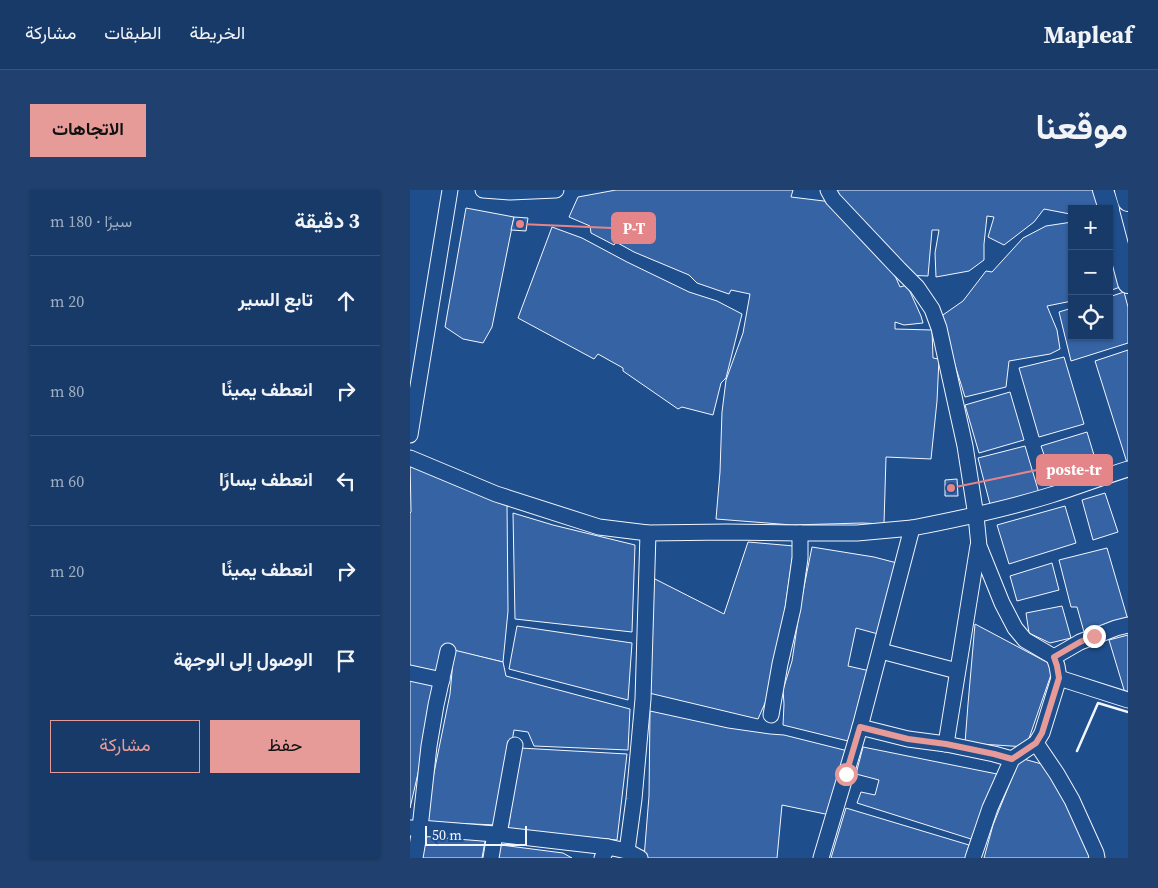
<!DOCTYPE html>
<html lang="ar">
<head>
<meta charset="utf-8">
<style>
	:root { --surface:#173a69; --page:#20416f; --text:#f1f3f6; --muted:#9eadc0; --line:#36547d; --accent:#e69b98 }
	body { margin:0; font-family:"Source Serif 4",Vazirmatn,serif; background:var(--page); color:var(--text); direction:rtl }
	.controls { position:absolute; right:15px; top:15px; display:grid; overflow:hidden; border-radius:0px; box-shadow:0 1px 4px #0004 }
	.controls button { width:45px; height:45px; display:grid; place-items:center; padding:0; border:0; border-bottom:1px solid var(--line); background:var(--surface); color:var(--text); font:25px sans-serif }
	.scale { position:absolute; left:15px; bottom:12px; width:102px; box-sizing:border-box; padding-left:5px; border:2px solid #f2f6ff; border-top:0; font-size:14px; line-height:18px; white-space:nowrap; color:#f2f6ff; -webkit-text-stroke:4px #1f4e8c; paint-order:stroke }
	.stop { position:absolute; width:15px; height:15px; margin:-11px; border:4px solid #e69b98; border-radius:50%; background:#fff }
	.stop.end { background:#e69b98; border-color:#fff; box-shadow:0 1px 5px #0008 }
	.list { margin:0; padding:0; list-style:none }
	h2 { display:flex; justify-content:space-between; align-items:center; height:65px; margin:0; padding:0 20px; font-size:21px }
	h2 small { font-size:16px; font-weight:400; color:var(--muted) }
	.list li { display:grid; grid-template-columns:32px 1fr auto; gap:15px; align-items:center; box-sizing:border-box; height:90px; padding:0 20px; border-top:1px solid var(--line) }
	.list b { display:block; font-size:19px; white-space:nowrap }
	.list em { font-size:16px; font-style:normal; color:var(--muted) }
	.actions { display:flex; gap:10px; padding:15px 20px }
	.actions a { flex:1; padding:11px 0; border:1px solid var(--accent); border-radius:0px; text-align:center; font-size:18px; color:var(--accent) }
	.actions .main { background:var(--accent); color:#111 }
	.icon { flex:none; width:28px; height:28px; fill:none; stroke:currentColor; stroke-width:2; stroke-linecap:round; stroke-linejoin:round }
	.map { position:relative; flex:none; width:718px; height:668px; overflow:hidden; direction:ltr; border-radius:0px }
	header { display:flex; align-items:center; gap:30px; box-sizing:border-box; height:70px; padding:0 25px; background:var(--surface); border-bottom:1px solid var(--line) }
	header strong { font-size:24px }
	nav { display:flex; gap:28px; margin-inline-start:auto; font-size:18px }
	.intro { display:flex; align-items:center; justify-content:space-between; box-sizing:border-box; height:120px; padding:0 30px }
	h1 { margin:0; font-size:35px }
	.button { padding:12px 22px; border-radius:0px; background:var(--accent); color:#111; font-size:18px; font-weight:700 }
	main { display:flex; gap:30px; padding:0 30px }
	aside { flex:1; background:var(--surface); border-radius:0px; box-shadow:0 1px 4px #0004 }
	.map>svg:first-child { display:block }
	.building { fill:#3563a3; stroke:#f2f6ff }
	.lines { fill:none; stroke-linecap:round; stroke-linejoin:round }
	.minor-casing { stroke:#f2f6ff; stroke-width:17 }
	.major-casing { stroke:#f2f6ff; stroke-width:22 }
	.minor { stroke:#1f4e8c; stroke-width:15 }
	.major { stroke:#1f4e8c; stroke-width:20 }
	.wall { stroke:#f2f6ff; stroke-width:2.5 }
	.route { stroke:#e69b98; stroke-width:6 }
	.leader { fill:none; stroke:#e38589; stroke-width:2 }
	.callout-dot { fill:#e38589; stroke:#1f4e8c; stroke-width:2 }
	.callout { fill:#e38589; stroke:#e38589; stroke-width:2 }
	.callout-label { font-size:15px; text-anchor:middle; font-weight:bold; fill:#fff }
</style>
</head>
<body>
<header>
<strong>Mapleaf</strong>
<nav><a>الخريطة</a><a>الطبقات</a><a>مشاركة</a></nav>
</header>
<div class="intro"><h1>موقعنا</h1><a class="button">الاتجاهات</a></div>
<main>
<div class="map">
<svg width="718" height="668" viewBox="0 0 718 668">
	<rect width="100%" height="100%" fill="#1f4e8c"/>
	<g class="building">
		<polygon points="206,0 383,0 381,7 422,12 482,79 490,97 497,95 511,126 513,133 494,135 485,132 485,139 522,140 523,168 529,169 527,211 521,269 476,267 474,334 452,333 382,335 306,329 310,282 312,222 316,190 333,143 340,104 321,100 319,104 287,93 279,85 224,62 206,52 204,55 181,43 180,36 159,27 168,7"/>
		<polygon points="423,0 688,0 694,16 685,19 662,19 662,24 660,24 634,19 624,32 594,55 578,47 584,27 577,26 574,54 574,70 559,81 526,87 525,63 529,40 522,40 518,86 495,85"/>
		<polygon points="56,18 104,27 82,137 73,153 53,149 35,137"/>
		<polygon points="104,27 118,28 116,41 101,40"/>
		<polygon points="662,32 662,111 637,116 647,140 650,159 640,164 599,171 596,197 555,207 530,127 553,111 576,81 582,82 613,48 636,36"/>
		<polygon points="142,37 172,48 217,72 279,102 307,111 332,124 316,188 311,193 303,225 272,217 268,219 213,181 213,178 188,164 184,169 108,128"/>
		<polygon points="699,45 713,96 699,101"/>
		<polygon points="714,102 718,117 718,153 661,171 649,122 662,118 662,146 699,146 699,107"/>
		<polygon points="718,160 718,276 685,171"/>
		<polygon points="654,167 674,234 629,247 609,178"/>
		<polygon points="600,202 614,250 569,263 555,215"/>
		<polygon points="677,242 690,285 647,303 631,256"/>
		<polygon points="615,256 629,303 581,318 568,268"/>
		<polygon points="0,269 97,313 98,421 93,472 33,458 28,483 0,479 0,323 1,322"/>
		<polygon points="547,289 548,306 535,306 535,290"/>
		<polygon points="695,303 708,342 683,350 672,310"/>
		<polygon points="655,316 666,353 599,374 587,335"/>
		<polygon points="103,323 143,335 225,355 222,442 105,429"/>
		<polygon points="338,352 384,356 369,460 359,504 348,529 239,503 238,405 245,389 314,424"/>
		<polygon points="402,357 464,367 487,373 468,444 446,438 438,476 460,481 442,552 373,535 374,514 373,500 382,471 390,417"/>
		<polygon points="697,358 718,430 674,442 667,417 661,417 649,370"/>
		<polygon points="642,373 649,400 607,411 600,386"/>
		<polygon points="652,416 661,448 640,453 619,443 616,423"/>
		<polygon points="565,434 644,476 616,557 555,553 558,514"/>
		<polygon points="107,436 222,453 218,510 99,479"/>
		<polygon points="718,445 718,504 715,503 699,450"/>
		<polygon points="44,460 93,472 96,486 220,519 218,560 124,556 118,542 104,540 87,635 14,632 40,504"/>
		<polygon points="0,485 29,492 0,618"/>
		<polygon points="240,521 318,538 360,544 374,545 438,561 420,625 372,615 367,668 234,668 239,606"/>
		<polygon points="453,557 587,584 561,649 447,613 451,602 465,605 469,590 446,584"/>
		<polygon points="110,558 217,564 207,650 98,640"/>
		<polygon points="610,568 639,576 681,668 574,668 583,635"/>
		<polygon points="436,618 559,655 555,668 421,668"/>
		<polygon points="15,641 76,646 72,668 10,668"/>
		<polygon points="91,655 153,663 162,668 88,668"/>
	</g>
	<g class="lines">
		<defs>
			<g id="minor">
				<polyline points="73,0 100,2 146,0"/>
				<polyline points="418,0 423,9 489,79 507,97 522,119 529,138 555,256 566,326 569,356 592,413 605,438 615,450 644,467 647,476 649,488 632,543 626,553 602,569 580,618 563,668"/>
				<polyline points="0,245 40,0"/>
				<polyline points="0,268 86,304 189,337 238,343 317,342 390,343 447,343 502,338"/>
				<polyline points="471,461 547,481"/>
				<polyline points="644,467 670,452 706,438 718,435"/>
				<polyline points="0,483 32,490"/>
				<polyline points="649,488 718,510"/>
				<polyline points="361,525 370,474 383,418 390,368 390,343"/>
				<path d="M450,537L502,338C549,329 596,319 641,305C667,297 692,287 718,279"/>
				<polyline points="626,553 647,584 662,610 686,663 687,668"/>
				<polyline points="536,554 568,356"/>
				<polyline points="1,638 10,638 19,556 26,515 38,461"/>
				<polyline points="89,644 105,555"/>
				<polyline points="217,661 224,609 233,509 238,343"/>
				<polyline points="5,668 10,638 85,644 198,657"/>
				<polyline points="81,668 85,644"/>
				<polyline points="192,668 198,657 217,661 230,668"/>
				<polyline points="411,668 450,537 498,549 536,554 584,564 602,569"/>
			</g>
			<g id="major">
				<polyline points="693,0 699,19"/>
				<polyline points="715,0 718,11"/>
				<polyline points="699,21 718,93"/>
			</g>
		</defs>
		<use href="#minor" class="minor-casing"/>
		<use href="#major" class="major-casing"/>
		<use href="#minor" class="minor"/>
		<use href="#major" class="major"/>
		<polyline class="wall" points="667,561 688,513 718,522"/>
	</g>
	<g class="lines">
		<polyline class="route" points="436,584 450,537 498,549 536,554 584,564 602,569 626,553 632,543 649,488 647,476 644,467 670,452 684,446"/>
	</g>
	<path class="leader" d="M110 34L202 38M541 298L627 280"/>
	<g class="callout-dot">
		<circle cx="110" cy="34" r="5"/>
		<circle cx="541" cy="298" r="5"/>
	</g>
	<g class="callout">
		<rect x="202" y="23" width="43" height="30" rx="5"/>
		<rect x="627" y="265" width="75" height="30" rx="5"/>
	</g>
	<g class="callout-label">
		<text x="224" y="44">P-T</text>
		<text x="664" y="285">poste-tr</text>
	</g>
</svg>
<div class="controls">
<button>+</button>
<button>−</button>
<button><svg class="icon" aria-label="locate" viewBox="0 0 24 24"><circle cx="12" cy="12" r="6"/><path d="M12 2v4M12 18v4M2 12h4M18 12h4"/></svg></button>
</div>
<div class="scale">50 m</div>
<div class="stop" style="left:436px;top:584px"></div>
<div class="stop end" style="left:684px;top:446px"></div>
</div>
<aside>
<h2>3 دقيقة<small>سيرًا · 180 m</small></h2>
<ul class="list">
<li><svg class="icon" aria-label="ahead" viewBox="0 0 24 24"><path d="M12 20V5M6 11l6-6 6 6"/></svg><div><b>تابع السير</b></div><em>20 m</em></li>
<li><svg class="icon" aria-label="right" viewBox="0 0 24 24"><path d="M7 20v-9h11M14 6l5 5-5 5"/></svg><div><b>انعطف يمينًا</b></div><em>80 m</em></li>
<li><svg class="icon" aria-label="left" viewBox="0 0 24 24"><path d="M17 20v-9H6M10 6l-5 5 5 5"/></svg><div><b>انعطف يسارًا</b></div><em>60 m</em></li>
<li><svg class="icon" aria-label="right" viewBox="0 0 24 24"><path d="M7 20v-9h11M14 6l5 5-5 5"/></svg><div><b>انعطف يمينًا</b></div><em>20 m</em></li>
<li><svg class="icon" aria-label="arrive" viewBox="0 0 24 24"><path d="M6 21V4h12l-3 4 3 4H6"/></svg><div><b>الوصول إلى الوجهة</b></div></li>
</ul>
<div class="actions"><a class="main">حفظ</a><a>مشاركة</a></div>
</aside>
</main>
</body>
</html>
